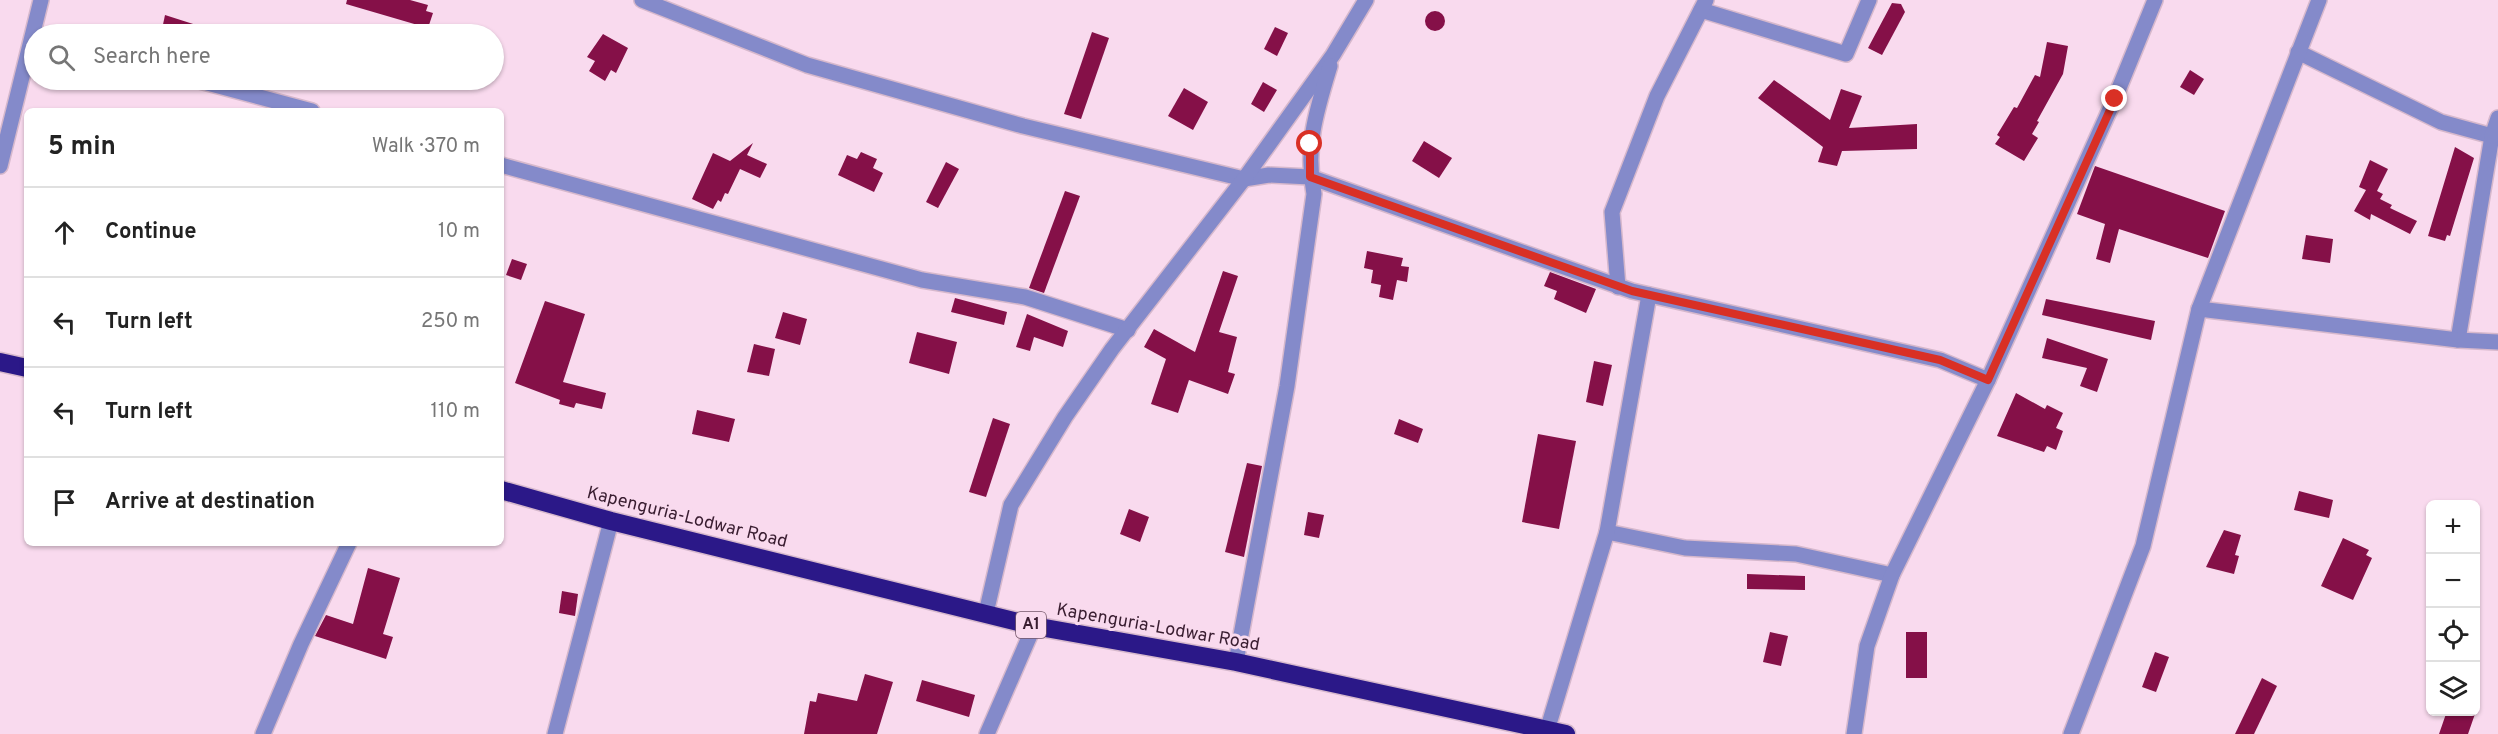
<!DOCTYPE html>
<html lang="en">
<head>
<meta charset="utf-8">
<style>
	:root { --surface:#fff; --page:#f6f6f6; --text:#222; --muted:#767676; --line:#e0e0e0 }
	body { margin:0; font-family:Overpass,sans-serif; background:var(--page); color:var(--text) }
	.controls { position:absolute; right:18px; bottom:18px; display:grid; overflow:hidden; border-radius:9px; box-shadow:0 2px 4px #0004 }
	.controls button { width:54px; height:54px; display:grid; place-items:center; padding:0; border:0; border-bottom:2px solid var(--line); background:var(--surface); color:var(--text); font:30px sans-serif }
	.stop { position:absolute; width:18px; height:18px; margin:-14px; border:4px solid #d93025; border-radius:50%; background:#fff }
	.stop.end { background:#d93025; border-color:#fff; box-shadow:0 2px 6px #0008 }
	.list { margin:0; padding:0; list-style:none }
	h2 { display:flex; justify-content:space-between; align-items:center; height:78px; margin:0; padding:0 24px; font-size:26px }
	h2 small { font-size:20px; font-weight:400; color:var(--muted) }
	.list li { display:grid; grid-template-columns:39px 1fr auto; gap:18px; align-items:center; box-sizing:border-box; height:90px; padding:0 24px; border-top:2px solid var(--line) }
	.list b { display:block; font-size:22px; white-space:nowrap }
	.list em { font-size:20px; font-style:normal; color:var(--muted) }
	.icon { flex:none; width:33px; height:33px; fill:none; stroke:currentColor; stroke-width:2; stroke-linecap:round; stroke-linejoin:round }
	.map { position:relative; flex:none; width:2498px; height:734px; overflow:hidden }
	.search { position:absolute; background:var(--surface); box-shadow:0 2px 4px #0004; left:24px; top:24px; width:480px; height:66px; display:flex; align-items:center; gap:15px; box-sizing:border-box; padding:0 21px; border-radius:33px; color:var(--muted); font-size:22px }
	.panel { position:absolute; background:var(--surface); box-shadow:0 2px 4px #0004; left:24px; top:108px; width:480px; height:438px; border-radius:9px }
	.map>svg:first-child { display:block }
	.building { fill:#851048 }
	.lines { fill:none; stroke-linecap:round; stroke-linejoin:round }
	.street-casing { stroke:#d6b8cc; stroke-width:18 }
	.highway-casing { stroke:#d6b8cc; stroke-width:21 }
	.street { stroke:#848aca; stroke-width:15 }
	.highway { stroke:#2b1888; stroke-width:18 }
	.route { stroke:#d93025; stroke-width:8 }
	.labels { text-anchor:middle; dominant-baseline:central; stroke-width:6; stroke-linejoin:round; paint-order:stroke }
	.shield { fill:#f9daee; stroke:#735669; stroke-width:1.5 }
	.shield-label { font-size:16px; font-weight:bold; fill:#391d30 }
	.street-label { font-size:18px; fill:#391d30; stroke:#f9daee }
</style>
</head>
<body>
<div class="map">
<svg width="2498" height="734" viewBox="0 0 2498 734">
	<rect width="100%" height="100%" fill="#f9daee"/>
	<g class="building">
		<polygon points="347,0 410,0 428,5 426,11 433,13 428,28 346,4"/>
		<polygon points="1892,3 1901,4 1905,12 1882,55 1868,48"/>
		<circle cx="1435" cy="21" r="10"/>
		<polygon points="165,15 215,31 215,34 161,34"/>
		<polygon points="1275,27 1288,33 1277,56 1264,49"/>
		<polygon points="1092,32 1109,38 1081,119 1064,114"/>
		<polygon points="603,34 628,48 616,73 611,70 605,81 589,71 595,61 587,57"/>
		<polygon points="2047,42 2068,46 2063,74 2037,121 2039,122 2032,134 2038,138 2024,161 1995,144 2000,137 1997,135 2014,107 2017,108 2035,75 2040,77"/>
		<polygon points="2190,70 2204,79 2194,95 2180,87"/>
		<polygon points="1774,80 1830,120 1841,89 1862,96 1849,128 1917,124 1917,149 1842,151 1837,166 1818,162 1823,147 1758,98"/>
		<polygon points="1263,82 1277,90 1264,112 1251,104"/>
		<polygon points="1184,88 1208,102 1193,130 1168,116"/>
		<polygon points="1424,141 1452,158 1439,178 1412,161"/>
		<polygon points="753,143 747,155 767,164 760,178 740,169 728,194 725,193 721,202 718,200 713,209 692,199 713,153 730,161"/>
		<polygon points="2455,147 2474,158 2450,236 2447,235 2445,241 2428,236"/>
		<polygon points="861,152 877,159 873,168 883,173 874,192 838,175 847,155 857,159"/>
		<polygon points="2370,160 2388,169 2377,191 2383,194 2380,199 2392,205 2390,208 2417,221 2410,234 2371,214 2370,220 2354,211 2366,190 2359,187"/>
		<polygon points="946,162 959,169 938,208 926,202"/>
		<polygon points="2095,166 2225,211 2208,258 2119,229 2110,263 2096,259 2105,224 2077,214"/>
		<polygon points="1065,191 1080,196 1044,293 1029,288"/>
		<polygon points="2306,235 2333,239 2330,263 2302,259"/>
		<polygon points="1367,251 1403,258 1401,266 1409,267 1407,282 1397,280 1393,300 1379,297 1381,285 1371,283 1373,270 1364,268"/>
		<polygon points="512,259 527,264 521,280 506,275"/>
		<polygon points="1223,271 1238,276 1219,332 1237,337 1228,372 1235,374 1228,394 1189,380 1178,413 1151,404 1166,359 1144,347 1154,329 1195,352"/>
		<polygon points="1550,272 1596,289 1586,313 1554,299 1557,291 1544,286"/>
		<polygon points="955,298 1007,312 1004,325 951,312"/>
		<polygon points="2046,299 2155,321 2151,340 2042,315"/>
		<polygon points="545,301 585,314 563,382 606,393 602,409 576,403 574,408 559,404 560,400 515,383"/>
		<polygon points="783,312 807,319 800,345 775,338"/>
		<polygon points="1027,314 1068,331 1063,347 1034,337 1030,351 1016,347"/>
		<polygon points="917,332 957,342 949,374 909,363"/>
		<polygon points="2047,338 2108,359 2097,392 2080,386 2087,368 2042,358"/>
		<polygon points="754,344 775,349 769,376 747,372"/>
		<polygon points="1594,361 1612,365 1603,406 1586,402"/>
		<polygon points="2016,393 2045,409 2047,405 2063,413 2056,428 2063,431 2056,450 2047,446 2044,452 1997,436"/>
		<polygon points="697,410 735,419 729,442 692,434"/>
		<polygon points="993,418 1010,424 986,497 969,492"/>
		<polygon points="1399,419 1423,429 1418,443 1394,434"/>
		<polygon points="1538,434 1576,441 1559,529 1522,522"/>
		<polygon points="1247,463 1262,466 1244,557 1225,552"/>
		<polygon points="2299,491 2333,500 2329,518 2294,510"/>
		<polygon points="1129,509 1149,517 1140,542 1120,534"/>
		<polygon points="1308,512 1324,515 1319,538 1304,535"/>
		<polygon points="2224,530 2241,535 2235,555 2239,556 2234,574 2206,567"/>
		<polygon points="2343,538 2369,550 2366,555 2372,558 2353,600 2321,586"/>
		<polygon points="368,568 400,578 383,634 393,637 386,659 315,636 326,615 353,624"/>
		<polygon points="1747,574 1805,576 1805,590 1747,589"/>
		<polygon points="562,591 578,594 575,616 559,613"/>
		<polygon points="1770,632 1788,636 1781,666 1763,662"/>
		<rect x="1906" y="632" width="21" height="46"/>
		<polygon points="2155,652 2169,657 2156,692 2142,687"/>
		<polygon points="865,674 893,682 877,734 804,734 810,701 816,702 818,693 857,701"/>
		<polygon points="2262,678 2277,686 2254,734 2235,734"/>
		<polygon points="922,680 975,695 969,717 916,701"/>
		<polygon points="2447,711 2476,711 2468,734 2439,734"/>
	</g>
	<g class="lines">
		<defs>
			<g id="street">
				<polyline points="642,0 807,65 1023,126 1244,179 1269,175 1310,177 1632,291 1940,360 1988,380"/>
				<polyline points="1701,10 1846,54 1869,0"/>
				<polyline points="2298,52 2441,122 2492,136 2458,340"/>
				<polyline points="196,80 312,111"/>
				<polyline points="2492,136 2498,118"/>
				<polyline points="501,165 922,280 1025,297 1128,330"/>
				<polyline points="0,166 41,0"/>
				<polyline points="1618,287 1612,212 1657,96 1706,0"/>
				<polyline points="2199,309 2458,340 2498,342"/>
				<polyline points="1607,532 1685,548 1796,554 1892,575"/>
				<polyline points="986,613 1011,505 1065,417 1112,349 1244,179 1333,55 1366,0"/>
				<path d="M1236,662L1287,386L1314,194C1305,146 1316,112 1330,66"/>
				<polyline points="263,734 301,644 349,543"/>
				<polyline points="555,734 611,521"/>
				<polyline points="987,734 1034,626"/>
				<polyline points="1546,734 1607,532 1649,295"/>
				<polyline points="1854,734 1867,646 1892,575 1988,380 2115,98 2155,0"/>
				<polyline points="2071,734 2143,546 2199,309 2319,0"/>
			</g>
			<g id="highway">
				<polyline points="0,362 27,368"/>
				<polyline points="501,490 611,521 1034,626 1236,662 1566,734"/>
			</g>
		</defs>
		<use href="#street" class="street-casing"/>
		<use href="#highway" class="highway-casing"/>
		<use href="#street" class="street"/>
		<use href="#highway" class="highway"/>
	</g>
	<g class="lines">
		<polyline class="route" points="1310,144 1310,177 1632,291 1940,360 1988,380 2115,99"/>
	</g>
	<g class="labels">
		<rect class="shield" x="1016" y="612" width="30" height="26" rx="4.5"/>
		<g class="shield-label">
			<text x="1031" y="625">A1</text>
		</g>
		<g class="street-label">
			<text transform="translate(687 518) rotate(14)">Kapenguria-Lodwar Road</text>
			<text transform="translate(1158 628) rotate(10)">Kapenguria-Lodwar Road</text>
		</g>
	</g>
</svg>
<div class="controls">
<button>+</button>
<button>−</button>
<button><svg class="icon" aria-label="locate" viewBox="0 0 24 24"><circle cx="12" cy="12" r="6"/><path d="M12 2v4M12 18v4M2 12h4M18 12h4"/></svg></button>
<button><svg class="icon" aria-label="layers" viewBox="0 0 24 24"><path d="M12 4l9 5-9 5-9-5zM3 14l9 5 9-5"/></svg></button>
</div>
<div class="stop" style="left:1310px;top:144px"></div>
<div class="stop end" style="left:2115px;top:99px"></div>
<div class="search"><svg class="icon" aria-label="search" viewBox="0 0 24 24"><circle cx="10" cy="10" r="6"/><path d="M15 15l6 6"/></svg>Search here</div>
<section class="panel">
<h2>5 min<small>Walk · 370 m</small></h2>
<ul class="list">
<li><svg class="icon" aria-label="ahead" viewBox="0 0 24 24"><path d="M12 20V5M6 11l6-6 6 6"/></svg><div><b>Continue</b></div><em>10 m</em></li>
<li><svg class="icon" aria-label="left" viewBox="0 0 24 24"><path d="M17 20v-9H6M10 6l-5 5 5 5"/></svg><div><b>Turn left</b></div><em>250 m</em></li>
<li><svg class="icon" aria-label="left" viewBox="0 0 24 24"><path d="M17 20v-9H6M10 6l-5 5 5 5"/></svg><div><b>Turn left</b></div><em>110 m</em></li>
<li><svg class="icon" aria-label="arrive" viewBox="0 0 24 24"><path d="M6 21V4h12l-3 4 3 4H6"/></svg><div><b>Arrive at destination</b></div></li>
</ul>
</section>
</div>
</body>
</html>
